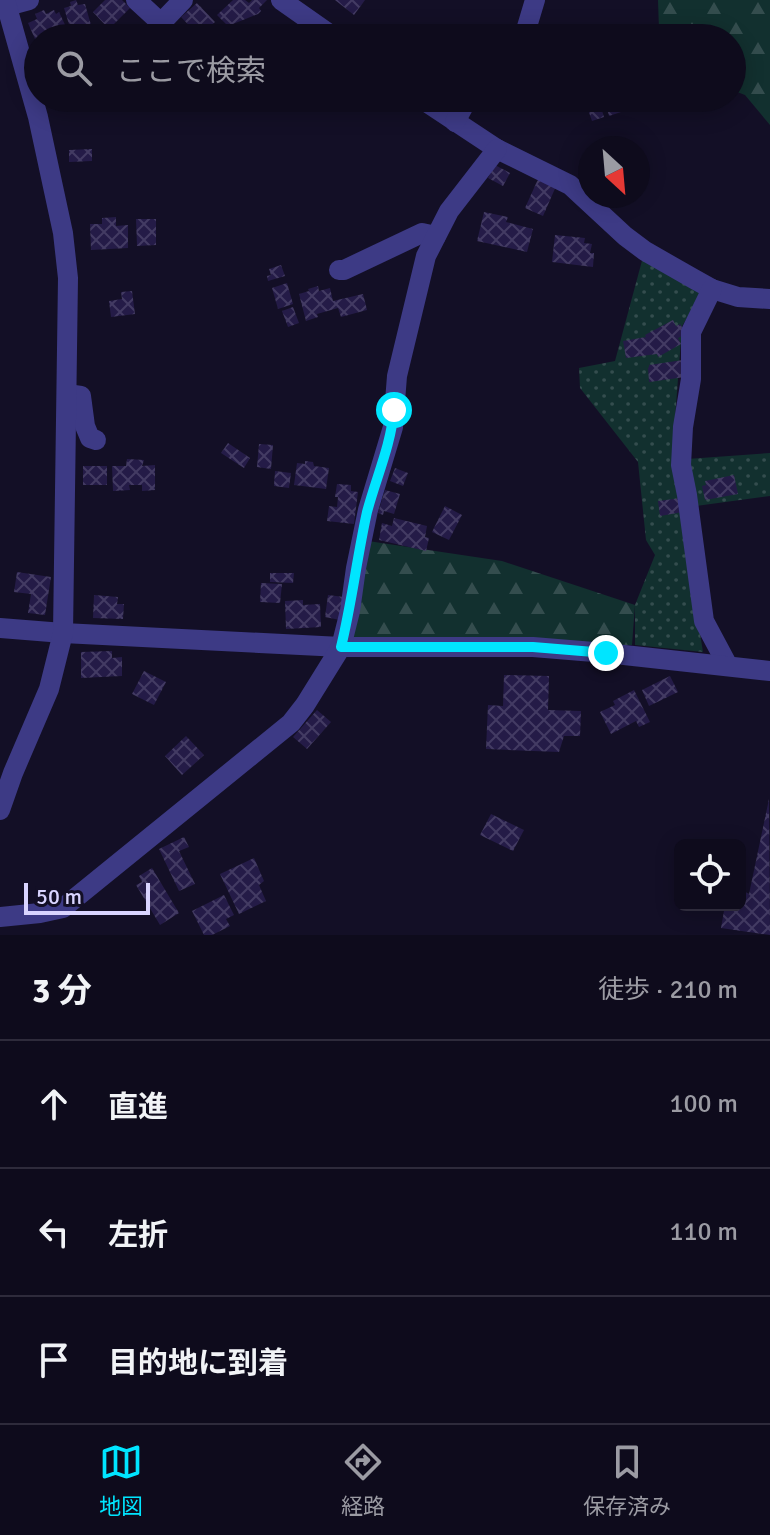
<!DOCTYPE html>
<html lang="ja">
<head>
<meta charset="utf-8">
<style>
	:root { --surface:#0e0b1c; --page:#171425; --text:#f1f3f6; --muted:#9b9ba3; --line:#2e2b3b; --accent:#00e5ff }
	body { margin:0; font-family:Signika,"Noto Sans JP",sans-serif; background:var(--page); color:var(--text) }
	.controls { position:absolute; right:24px; bottom:24px; display:grid; overflow:hidden; border-radius:12px; box-shadow:0 4px 20px #0003 }
	.controls button { width:72px; height:72px; display:grid; place-items:center; padding:0; border:0; border-bottom:2px solid var(--line); background:var(--surface); color:var(--text); font:40px sans-serif }
	.compass { position:absolute; left:578px; top:136px; width:72px; height:72px; border-radius:50%; background:var(--surface); box-shadow:0 4px 20px #0003; rotate:154deg }
	.scale { position:absolute; left:24px; bottom:20px; width:126px; box-sizing:border-box; padding-left:8px; border:4px solid #d9d4ff; border-top:0; font-size:22px; line-height:28px; white-space:nowrap; color:#d9d4ff; -webkit-text-stroke:6px #130f26; paint-order:stroke }
	.stop { position:absolute; width:24px; height:24px; margin:-18px; border:6px solid #00e5ff; border-radius:50%; background:#fff }
	.stop.end { background:#00e5ff; border-color:#fff; box-shadow:0 2px 8px #0008 }
	.list { margin:0; padding:0; list-style:none }
	h2 { display:flex; justify-content:space-between; align-items:center; height:104px; margin:0; padding:0 32px; font-size:34px }
	h2 small { font-size:26px; font-weight:400; color:var(--muted) }
	.list li { display:grid; grid-template-columns:52px 1fr auto; gap:24px; align-items:center; box-sizing:border-box; height:128px; padding:0 32px; border-top:2px solid var(--line) }
	.list b { display:block; font-size:30px; white-space:nowrap }
	.list em { font-size:26px; font-style:normal; color:var(--muted) }
	.icon { flex:none; width:44px; height:44px; fill:none; stroke:currentColor; stroke-width:2; stroke-linecap:round; stroke-linejoin:round }
	.map { position:relative; flex:none; width:770px; height:935px; overflow:hidden }
	.search { position:absolute; background:var(--surface); box-shadow:0 4px 20px #0003; left:24px; right:24px; top:24px; height:88px; display:flex; align-items:center; gap:20px; box-sizing:border-box; padding:0 28px; border-radius:44px; color:var(--muted); font-size:30px }
	.sheet { height:488px; background:var(--surface) }
	nav { display:flex; justify-content:space-around; align-items:center; box-sizing:border-box; height:112px; border-top:2px solid var(--line); background:var(--surface); font-size:22px; color:var(--muted) }
	nav a { display:grid; justify-items:center; gap:4px }
	nav .on { color:var(--accent) }
	.map>svg:first-child { display:block }
	.grass { fill:url(#grass-dots) }
	.forest { fill:url(#forest-firs) }
	.building { fill:url(#building-cross-hatch) }
	.lines { fill:none; stroke-linecap:round; stroke-linejoin:round }
	.minor { stroke:#3d3a85; stroke-width:20 }
	.route { stroke:#00e5ff; stroke-width:10 }
</style>
</head>
<body>
<div class="map">
<svg width="770" height="935" viewBox="0 0 770 935">
	<defs>
		<pattern id="grass-dots" width="8" height="8" patternUnits="userSpaceOnUse" patternTransform="scale(2)"><rect width="8" height="8" fill="#12302f"/><path d="M2 2h.1M6 6h.1" fill="none" stroke="#344d4e" stroke-width="1.8" stroke-linecap="round"/></pattern>
		<pattern id="forest-firs" width="22" height="20" patternUnits="userSpaceOnUse" patternTransform="scale(2)"><rect width="22" height="20" fill="#12302f"/><path d="M5 1l3.5 6h-7zM16 11l3.5 6h-7z" fill="#344d4e"/></pattern>
		<pattern id="building-cross-hatch" width="8" height="8" patternUnits="userSpaceOnUse" patternTransform="scale(2)"><rect width="8" height="8" fill="#241b47"/><path d="M0 0l8 8M0 8l8-8" fill="none" stroke="#433b63"/></pattern>
	</defs>
	<rect width="100%" height="100%" fill="#130f26"/>
	<g class="grass">
		<polygon points="643,257 703,293 682,326 672,458 703,652 635,645 635,605 655,555 646,540 638,462 580,388 579,368 615,361"/>
		<polygon points="770,453 770,496 696,506 687,459"/>
	</g>
	<g class="forest">
		<polygon points="658,0 770,0 770,125 745,95 732,90 732,38 661,38 659,29"/>
		<polygon points="368,541 502,561 635,605 632,645 488,647 352,642"/>
	</g>
	<g class="building">
		<polygon points="76,0 78,5 85,4 91,25 71,31 64,8 71,6 70,2"/>
		<polygon points="105,0 122,0 130,8 109,29 93,12"/>
		<polygon points="233,0 245,0 249,3 252,0 267,0 259,8 261,11 258,14 228,26 217,15"/>
		<polygon points="335,0 365,0 354,15"/>
		<polygon points="197,3 215,22 199,36 181,17"/>
		<polygon points="44,10 46,14 54,10 56,14 59,12 67,29 47,38 38,38 38,46 28,23 37,19 35,14"/>
		<polygon points="357,98 384,98 374,111"/>
		<polygon points="584,98 598,98 604,117 592,121"/>
		<polygon points="604,98 633,98 634,104 623,107 624,111 609,116"/>
		<polygon points="92,149 92,161 69,162 69,150"/>
		<polygon points="495,165 510,173 503,186 488,178"/>
		<polygon points="539,177 557,184 543,216 525,208"/>
		<polygon points="484,212 508,217 506,222 533,229 527,252 477,241"/>
		<polygon points="116,217 116,226 128,225 128,248 91,250 90,224 102,224 102,218"/>
		<polygon points="136,219 156,219 156,245 137,246"/>
		<polygon points="555,235 585,238 584,243 592,244 590,253 594,253 593,267 552,262"/>
		<polygon points="281,265 285,276 268,281 267,276 271,275 269,269"/>
		<polygon points="287,283 293,304 278,309 272,288"/>
		<polygon points="318,286 319,291 330,288 333,301 363,294 367,310 341,317 338,308 317,314 318,317 306,321 299,294 309,291 308,289"/>
		<polygon points="132,291 135,314 111,317 109,301 122,299 121,292"/>
		<polygon points="293,307 299,323 288,327 282,311"/>
		<polygon points="673,320 676,326 680,324 686,334 678,338 681,344 658,357 657,354 626,358 623,341 646,337 645,335"/>
		<polygon points="683,360 685,377 649,382 648,368 649,367 649,365"/>
		<polygon points="228,443 250,458 244,468 221,453"/>
		<polygon points="259,444 273,445 271,469 257,467"/>
		<polygon points="127,459 144,460 142,466 155,465 155,490 142,491 142,485 129,485 130,490 113,491 112,466 126,466"/>
		<polygon points="305,461 313,462 314,466 329,468 326,489 294,485 297,463 305,464"/>
		<rect x="83" y="466" width="24" height="19"/>
		<polygon points="395,468 408,473 403,486 390,481"/>
		<polygon points="275,471 291,473 289,488 274,486"/>
		<polygon points="734,475 738,494 705,500 702,486 706,485 705,481"/>
		<polygon points="337,484 351,485 351,491 358,492 354,524 327,521 329,506 337,507 338,497 335,497"/>
		<polygon points="385,490 400,494 394,514 384,511 383,515 378,513"/>
		<polygon points="681,498 683,512 660,516 658,501"/>
		<polygon points="445,506 462,515 449,540 432,532"/>
		<polygon points="394,518 427,526 425,537 429,538 426,551 379,540 382,523 392,526"/>
		<polygon points="17,572 51,577 45,615 28,613 31,594 14,592"/>
		<polygon points="270,573 294,573 293,583 270,582"/>
		<polygon points="261,583 282,584 280,603 260,602"/>
		<polygon points="94,595 118,597 117,604 124,604 123,619 93,618"/>
		<polygon points="328,595 344,597 340,620 325,617"/>
		<polygon points="303,600 303,605 320,604 321,627 286,629 285,601"/>
		<polygon points="112,651 112,658 122,657 122,676 81,678 81,652"/>
		<polygon points="144,671 166,682 154,705 132,694"/>
		<polygon points="504,675 549,676 548,710 581,711 580,736 564,736 559,752 486,749 488,705 503,706"/>
		<polygon points="670,676 678,692 649,706 642,690"/>
		<polygon points="634,690 650,722 639,727 636,721 611,734 600,712 615,705 613,701"/>
		<polygon points="317,710 331,722 307,749 293,737"/>
		<polygon points="186,736 204,755 182,775 165,756"/>
		<polygon points="769,799 770,935 721,928 725,905 740,905 740,889 749,894"/>
		<polygon points="491,814 524,830 513,851 480,835"/>
		<polygon points="184,837 189,847 179,851 195,884 179,891 159,849"/>
		<polygon points="254,858 264,881 259,885 266,901 239,914 220,874"/>
		<polygon points="152,868 179,913 160,925 136,885 142,882 139,876"/>
		<polygon points="224,895 234,915 226,919 230,926 212,935 204,935 192,911"/>
	</g>
	<g class="lines">
		<g class="minor">
			<polyline points="136,0 161,23 183,0"/>
			<polyline points="281,0 335,38"/>
			<polyline points="7,6 29,0"/>
			<polyline points="519,38 526,30 535,0"/>
			<polyline points="420,98 497,149 570,185 625,236 645,251 694,279 712,289 738,297 770,299"/>
			<polyline points="455,122 468,98"/>
			<polyline points="339,270 344,270 422,233 436,236"/>
			<polyline points="712,289 691,332 691,379 683,427 681,465 687,495 704,621 728,666"/>
			<polyline points="67,394 81,396 85,426 90,438 96,440"/>
			<polyline points="0,628 63,633 341,647 533,647 606,653 770,671"/>
			<polyline points="0,810 13,773 49,689 63,633 68,278 63,233 38,117 5,0"/>
			<polyline points="0,917 40,913 63,908 291,723 305,705 341,647 350,611 356,568 368,510 393,427 397,376 426,256 449,211 497,149"/>
		</g>
	</g>
	<g class="lines">
		<path class="route" d="M394,410C391,445 376,478 367,512C357,557 352,602 341,647H533L606,653"/>
	</g>
</svg>
<div class="controls">
<button><svg class="icon" aria-label="locate" viewBox="0 0 24 24"><circle cx="12" cy="12" r="6"/><path d="M12 2v4M12 18v4M2 12h4M18 12h4"/></svg></button>
</div>
<svg class="compass" viewBox="-18 -18 36 36"><path d="M0-13l5 13h-10z" fill="#e53935"/><path d="M0 13l5-13h-10z" fill="#9b9ba3"/></svg>
<div class="scale">50 m</div>
<div class="stop" style="left:394px;top:410px"></div>
<div class="stop end" style="left:606px;top:653px"></div>
<div class="search"><svg class="icon" aria-label="search" viewBox="0 0 24 24"><circle cx="10" cy="10" r="6"/><path d="M15 15l6 6"/></svg>ここで検索</div>
</div>
<section class="sheet">
<h2>3 分<small>徒歩 · 210 m</small></h2>
<ul class="list">
<li><svg class="icon" aria-label="ahead" viewBox="0 0 24 24"><path d="M12 20V5M6 11l6-6 6 6"/></svg><div><b>直進</b></div><em>100 m</em></li>
<li><svg class="icon" aria-label="left" viewBox="0 0 24 24"><path d="M17 20v-9H6M10 6l-5 5 5 5"/></svg><div><b>左折</b></div><em>110 m</em></li>
<li><svg class="icon" aria-label="arrive" viewBox="0 0 24 24"><path d="M6 21V4h12l-3 4 3 4H6"/></svg><div><b>目的地に到着</b></div></li>
</ul>
</section>
<nav>
<a class="on"><svg class="icon" aria-label="map" viewBox="0 0 24 24"><path d="M3 6l6-2 6 2 6-2v14l-6 2-6-2-6 2zM9 4v14M15 6v14"/></svg>地図</a>
<a><svg class="icon" aria-label="directions" viewBox="0 0 24 24"><path d="M12 3l9 9-9 9-9-9zM9 14v-3h6M13 9l2 2-2 2"/></svg>経路</a>
<a><svg class="icon" aria-label="saved" viewBox="0 0 24 24"><path d="M7 4h10v16l-5-4-5 4z"/></svg>保存済み</a>
</nav>
</body>
</html>
